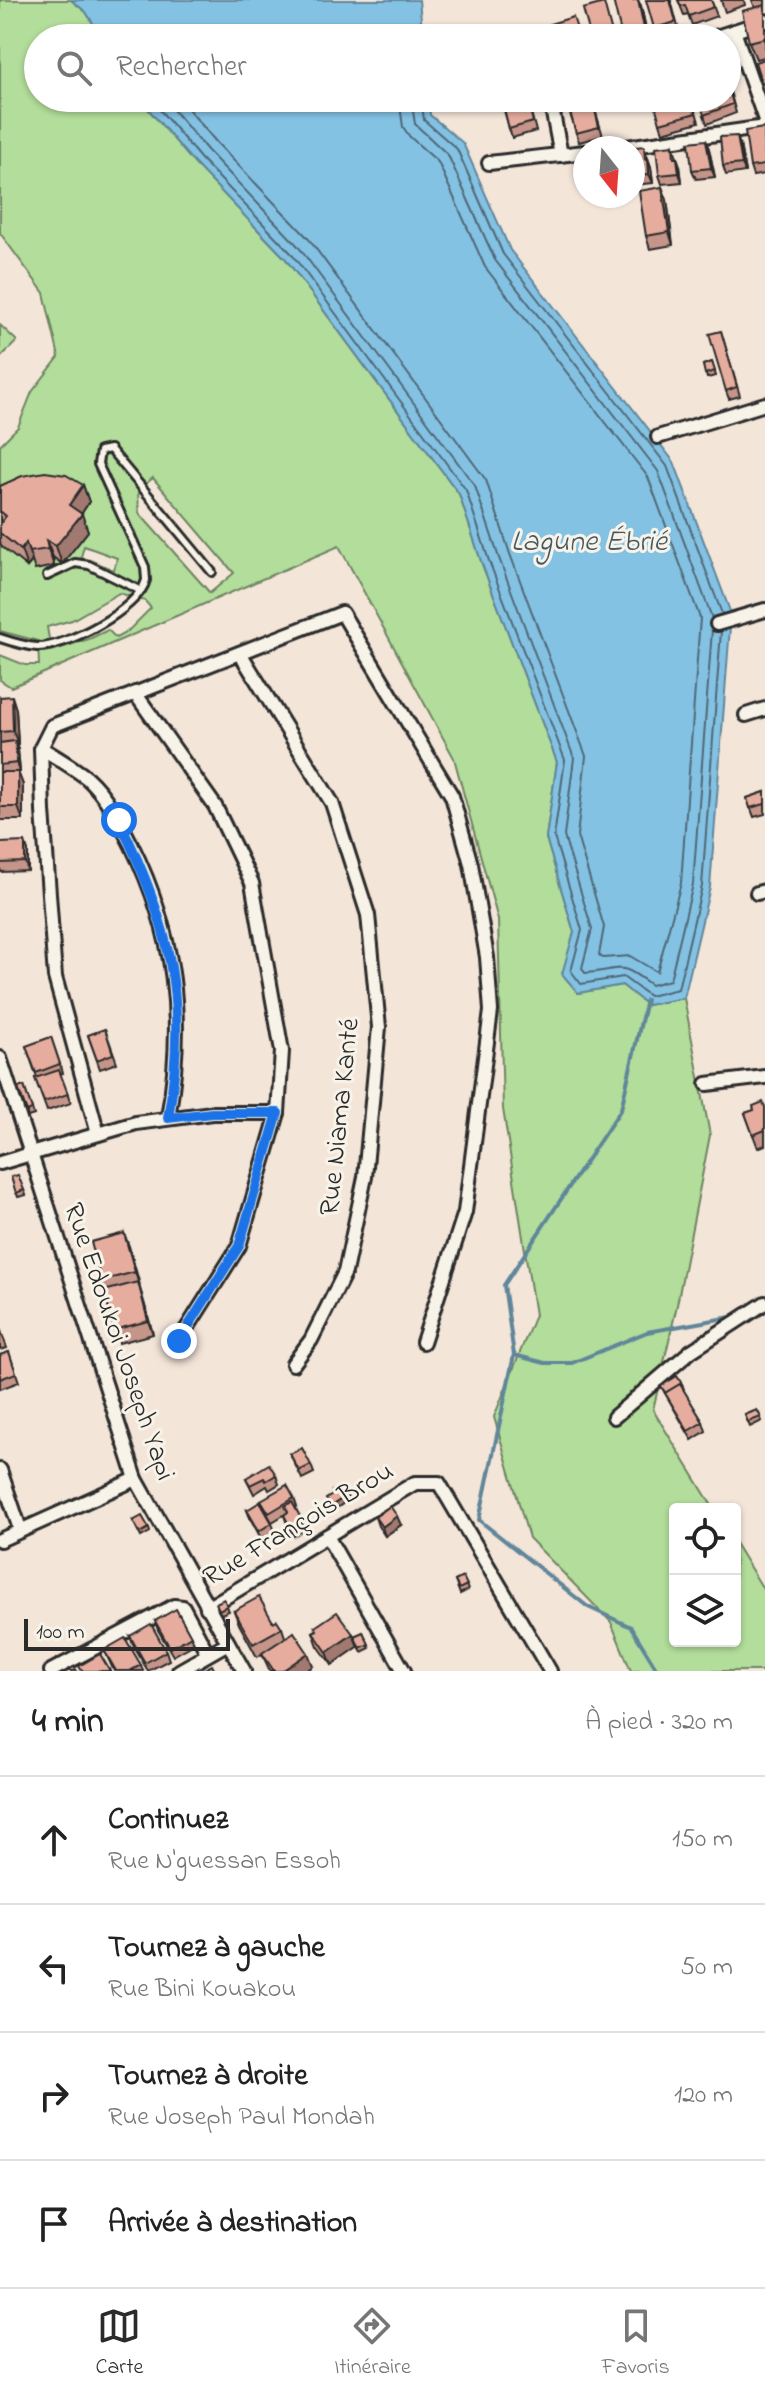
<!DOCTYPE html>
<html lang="fr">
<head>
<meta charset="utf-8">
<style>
	:root { --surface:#fff; --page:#f2f2f2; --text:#222; --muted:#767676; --line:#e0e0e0; --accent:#2b2b2b }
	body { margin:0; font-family:"Indie Flower",sans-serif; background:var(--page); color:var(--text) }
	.controls { position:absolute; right:24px; bottom:24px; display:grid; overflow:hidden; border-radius:8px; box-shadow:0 2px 6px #0004 }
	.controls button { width:72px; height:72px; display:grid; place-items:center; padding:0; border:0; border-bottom:2px solid var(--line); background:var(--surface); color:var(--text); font:40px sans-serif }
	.compass { position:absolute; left:573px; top:136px; width:72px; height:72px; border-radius:50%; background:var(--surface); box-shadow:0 2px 6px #0004; rotate:163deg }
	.scale { position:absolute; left:24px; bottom:20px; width:206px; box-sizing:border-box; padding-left:8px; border:4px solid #2b2b2b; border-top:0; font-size:22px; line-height:28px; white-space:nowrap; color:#2b2b2b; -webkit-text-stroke:6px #f7f3e8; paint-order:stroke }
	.stop { position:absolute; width:24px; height:24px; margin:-18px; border:6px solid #1a73e8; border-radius:50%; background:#fff }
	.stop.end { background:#1a73e8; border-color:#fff; box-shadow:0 2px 8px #0008 }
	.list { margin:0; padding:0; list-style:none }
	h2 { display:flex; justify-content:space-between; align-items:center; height:104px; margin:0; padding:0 32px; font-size:34px }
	h2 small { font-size:26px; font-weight:400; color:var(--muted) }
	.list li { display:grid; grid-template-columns:52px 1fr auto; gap:24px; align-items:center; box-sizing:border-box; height:128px; padding:0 32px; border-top:2px solid var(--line) }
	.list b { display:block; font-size:30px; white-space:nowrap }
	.list p { margin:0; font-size:26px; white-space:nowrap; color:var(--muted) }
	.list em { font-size:26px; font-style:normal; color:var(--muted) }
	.icon { flex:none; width:44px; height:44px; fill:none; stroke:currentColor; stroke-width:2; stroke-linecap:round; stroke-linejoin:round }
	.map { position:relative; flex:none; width:765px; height:1671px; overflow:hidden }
	.search { position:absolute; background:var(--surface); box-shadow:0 2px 6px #0004; left:24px; right:24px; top:24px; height:88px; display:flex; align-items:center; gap:20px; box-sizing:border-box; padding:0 28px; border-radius:44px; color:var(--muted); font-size:30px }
	.sheet { height:616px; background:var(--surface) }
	nav { display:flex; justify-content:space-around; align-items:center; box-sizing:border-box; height:112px; border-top:2px solid var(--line); background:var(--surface); font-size:22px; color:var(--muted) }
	nav a { display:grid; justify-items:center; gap:4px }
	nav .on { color:var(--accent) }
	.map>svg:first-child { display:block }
	.green { fill:#b2dd9a; stroke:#6e8462; stroke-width:2; fill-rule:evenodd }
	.water { fill:#84c2e4; stroke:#60869a; stroke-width:2 }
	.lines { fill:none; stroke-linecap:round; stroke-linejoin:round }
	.shore { stroke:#4f6775; stroke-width:2 }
	.stream { stroke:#60869a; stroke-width:4 }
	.service-casing { stroke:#2b2b2b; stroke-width:12 }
	.minor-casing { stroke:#2b2b2b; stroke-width:18 }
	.service { stroke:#f7f3e8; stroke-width:6 }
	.minor { stroke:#f7f3e8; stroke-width:12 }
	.wall { fill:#c69589; stroke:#2b2b2b; stroke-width:2 }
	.shaded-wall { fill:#a1796f; stroke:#2b2b2b; stroke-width:2 }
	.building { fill:#e6ad9f; stroke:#2b2b2b; stroke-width:2 }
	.route { stroke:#1a73e8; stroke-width:10 }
	.labels { text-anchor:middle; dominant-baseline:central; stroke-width:6; stroke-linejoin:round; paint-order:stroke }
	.street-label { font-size:28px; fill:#2b2b2b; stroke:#f7f3e8 }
	.water-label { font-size:30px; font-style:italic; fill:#465862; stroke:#f7f3e8 }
</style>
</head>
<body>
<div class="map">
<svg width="765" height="1671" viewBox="0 0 765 1671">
	<rect width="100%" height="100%" fill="#f4e5d9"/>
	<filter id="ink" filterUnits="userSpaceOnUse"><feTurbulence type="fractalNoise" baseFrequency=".0125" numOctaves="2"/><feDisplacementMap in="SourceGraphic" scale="16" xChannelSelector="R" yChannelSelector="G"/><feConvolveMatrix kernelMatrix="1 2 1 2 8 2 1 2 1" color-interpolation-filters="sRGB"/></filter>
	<g filter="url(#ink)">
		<g class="green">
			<path d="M0,0H71L86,12L102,38H38V98H139L194,163L285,258L459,494L482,564L557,762L546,838L574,932L578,993L622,985L647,1005L684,998L710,1135L677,1305L653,1410L714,1509H675V1641H735V1543L765,1592V1671H631L611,1622L529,1538L494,1417L535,1315L503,1109L498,920L454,758L339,546L11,687L0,680V655L25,665H39L38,641L0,631V522L12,533L28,566L33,560L54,566L0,509V445L18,427L32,392L59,357L44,293L0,233ZM153,478L234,573L210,593L139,513L138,490ZM84,546L117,558L114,570L81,557ZM119,593L145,601L151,608L127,632L116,638L108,630L89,639L51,651L47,627L72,620Z"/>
			<polygon points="0,325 17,341 0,358"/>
		</g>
		<g class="water">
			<polygon points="71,0 419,0 423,38 102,38 86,12"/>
			<polygon points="139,98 429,98 430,115 463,143 510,250 674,462 731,614 710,887 684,998 647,1005 622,985 578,993 562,974 574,932 546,838 557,762 482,564 459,494 285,258 194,163"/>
		</g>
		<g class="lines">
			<g class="shore">
				<polyline points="150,98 200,158 291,253 466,490 489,561 565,760 554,837 582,930 571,971 581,984 623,977 649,996 678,989 702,886 721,631"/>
				<path d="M163,98L208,151L298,246L475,486L499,558L574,758L564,836L592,929L582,968L585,973C624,970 617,960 651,985L670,980L693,884L712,630"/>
				<polyline points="179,98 217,143 308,238 486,480 510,554 586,756 577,836 604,927 599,955 603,958 630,956 657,972 681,883 700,618 648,477 485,267 438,162 410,137 403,127 399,98"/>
				<polyline points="411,98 415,124 448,155 495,260 658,471 712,618"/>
				<polyline points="421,98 424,120 457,149 503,254 667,466 722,614"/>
			</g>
			<g class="stream">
				<polyline points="646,1000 621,1109 504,1285 514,1355 479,1520 588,1607 631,1627 658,1671"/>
				<polyline points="514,1355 545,1363 572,1363 647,1332 731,1317 765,1297"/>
			</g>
			<defs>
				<g id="service">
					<polyline points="47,576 75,563 89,565 139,590"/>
					<path d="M0,638C12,642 24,646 37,647C65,648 139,609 146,580C146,579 145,568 145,567L98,464L100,451L110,449L212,572"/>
				</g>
				<g id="minor">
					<polyline points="734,31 765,120"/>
					<polyline points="713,38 765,21"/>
					<polyline points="550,98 561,155"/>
					<polyline points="620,148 765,127"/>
					<polyline points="489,163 585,152"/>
					<polyline points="658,437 765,404"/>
					<polyline points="717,624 765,610"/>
					<polyline points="240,653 332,803 368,915 379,1027 365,1177 345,1272 311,1340 293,1364"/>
					<polyline points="135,693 215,806 252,883 282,1051 278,1113 239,1246 179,1341"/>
					<polyline points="746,715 765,709"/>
					<path d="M41,748C56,757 73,767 87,778C106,795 120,822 131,844C176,936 185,1018 168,1118"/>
					<polyline points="757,893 765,891"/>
					<polyline points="0,1058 136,1479 244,1671"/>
					<polyline points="707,1084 765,1077"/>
					<polyline points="98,1134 55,977 43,811 41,748 52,726 342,613 452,796 471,864 487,957 491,1011 465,1212 423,1342"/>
					<polyline points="0,1163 136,1123 212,1113 278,1113"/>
					<polyline points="614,1417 691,1351 765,1303"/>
					<polyline points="0,1470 20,1529"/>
					<polyline points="327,1536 404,1671"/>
					<polyline points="0,1540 136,1479"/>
					<polyline points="207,1608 415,1483 439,1483 550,1671"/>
					<polyline points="51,1671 174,1606 183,1607 208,1654"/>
					<polyline points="179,1671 228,1643"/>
				</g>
			</defs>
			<use href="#service" class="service-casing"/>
			<use href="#minor" class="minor-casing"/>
			<use href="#service" class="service"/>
			<use href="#minor" class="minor"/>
		</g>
		<g class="wall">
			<polygon points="671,0 679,31 657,37 654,28"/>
			<polygon points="678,0 711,0 717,16 692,25 688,14 684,15"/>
			<polygon points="721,0 744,0 745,5 725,12"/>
			<polygon points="752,0 765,0 765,57 756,59 749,42 755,8"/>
			<polygon points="641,6 648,38 623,38 621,33"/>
			<polygon points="727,52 733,73 727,75"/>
			<polygon points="728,84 736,113 707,124 704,115"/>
			<polygon points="499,98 527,98 536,131 512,138 503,107 502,107"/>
			<polygon points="565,98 594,98 596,105 594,106 603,136 579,142"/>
			<polygon points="617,98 640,98 642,104 621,110"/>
			<polygon points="692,98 699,122 663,132 660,123"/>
			<polygon points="765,131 765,174 753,176 750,167"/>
			<polygon points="673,145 680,166 682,182 662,184 659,175"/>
			<polygon points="740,145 745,172 726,175 723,166"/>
			<polygon points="633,148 647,155 651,167 653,183 633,185"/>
			<polygon points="709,149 715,177 696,179 692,170"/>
			<polygon points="662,187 667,200 673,245 650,249 646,236"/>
			<polygon points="721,331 740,396 729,399 726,391"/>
			<polygon points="712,362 716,376 707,378 703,365"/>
			<polygon points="83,485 89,502 81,514 88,531 62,564 53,557 54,566 35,570 32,561 27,567 2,547 0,542 0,486"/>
			<polygon points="0,697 16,709 18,744 16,744 18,750 20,772 18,772 23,785 23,820 0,820"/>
			<polygon points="765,792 765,814 754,817 747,798"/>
			<polygon points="0,843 28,851 28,871 1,872 0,868"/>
			<polygon points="105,1029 117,1063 100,1069 88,1035"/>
			<polygon points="51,1037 63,1073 60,1074 71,1103 47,1111 35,1078 37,1078 26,1046"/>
			<polygon points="24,1086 34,1115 28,1117 18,1088"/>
			<polygon points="765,1107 765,1145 758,1148 745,1113"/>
			<polygon points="11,1177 24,1190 26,1195 18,1197"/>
			<polygon points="124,1233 153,1334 119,1343 101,1281"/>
			<polygon points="0,1328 7,1348 0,1350"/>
			<polygon points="9,1352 19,1382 0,1389 0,1355"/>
			<polygon points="682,1384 684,1389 683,1390 703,1422 706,1431 692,1440 661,1386"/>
			<polygon points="757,1410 762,1421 750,1427 745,1415"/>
			<polygon points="290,1454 311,1465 314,1473 302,1479"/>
			<polygon points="276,1475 279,1484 269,1490 267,1486 254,1494 246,1478"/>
			<polygon points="294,1498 297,1507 295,1508 305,1529 294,1536 287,1524 284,1515 287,1513 272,1522 264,1508 261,1500"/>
			<polygon points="247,1510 272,1523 275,1532 262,1540 250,1518"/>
			<polygon points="375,1517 401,1525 385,1536 378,1526"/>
			<polygon points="133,1521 149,1528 150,1532 141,1537"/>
			<polygon points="463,1577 468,1590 460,1594 455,1581"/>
			<polygon points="224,1599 229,1611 221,1614 217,1607"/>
			<polygon points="234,1611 273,1622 282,1628 285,1637 313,1666 306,1671 270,1671 262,1654 257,1657 239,1624"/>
			<polygon points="155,1621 191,1636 194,1644 173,1656 158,1630"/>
			<polygon points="315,1627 353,1634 358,1647 332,1665 318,1646 313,1632 317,1630"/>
			<polygon points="363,1632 370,1648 362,1652 354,1636"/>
			<polygon points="130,1636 166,1651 169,1660 148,1671 133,1645"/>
			<polygon points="104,1650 141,1665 143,1671 114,1671"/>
		</g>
		<g class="shaded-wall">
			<polygon points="638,0 641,6 648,38 644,28"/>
			<polygon points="737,136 740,145 745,172 742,164"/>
			<polygon points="706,140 709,149 715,177 711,168"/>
			<polygon points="677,158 680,166 682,182 679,173"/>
			<polygon points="648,159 651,167 653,183 649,174"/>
			<polygon points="662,187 667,200 673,245 669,232"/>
			<polygon points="83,485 89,502 76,522 82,514 88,531 62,564 56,546 69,505"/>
			<polygon points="46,540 53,557 54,566 48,549"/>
			<polygon points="26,543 32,561 27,567 21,550"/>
			<polygon points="12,696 16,709 18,744 13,731"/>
			<polygon points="15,741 18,750 20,772 17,763"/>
			<polygon points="18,772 23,785 23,820 18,807"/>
			<polygon points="25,842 28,851 28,871 25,862"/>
			<polygon points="124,1233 129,1246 140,1285 135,1272"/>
			<polygon points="138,1282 142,1295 153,1334 148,1321"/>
			<polygon points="347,1495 348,1500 333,1511 331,1506"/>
			<polygon points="397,1516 401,1525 385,1536 382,1527"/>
			<polygon points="353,1634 358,1647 332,1665 327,1652"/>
			<polygon points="308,1653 313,1666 306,1671 282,1671"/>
		</g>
		<g class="building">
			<polygon points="613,0 638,0 644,28 621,33"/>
			<polygon points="646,0 670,0 676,22 654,28"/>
			<polygon points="678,0 711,0 714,7 689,16 685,5 681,6"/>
			<polygon points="604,3 613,37 609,38 591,38 583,9"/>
			<polygon points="765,5 765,38 749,42 742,11"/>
			<polygon points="573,17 580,38 555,38 550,24"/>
			<polygon points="765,59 765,83 762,84 755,62"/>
			<polygon points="727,84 733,104 704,115 699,98 727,98"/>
			<polygon points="527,98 533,122 509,129 503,104"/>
			<polygon points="565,98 587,98 566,104"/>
			<polygon points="666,98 691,98 696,113 660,123 654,101"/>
			<polygon points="594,106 599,127 576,133 570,112"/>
			<polygon points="764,128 765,165 750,167 745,131"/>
			<polygon points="737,136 742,164 723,166 720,137"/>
			<polygon points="706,140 711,168 692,170 689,142"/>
			<polygon points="673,145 674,158 677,158 679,173 659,175 656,147"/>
			<polygon points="644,146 645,159 648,159 649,174 633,176 633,148 627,148"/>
			<polygon points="662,187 669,232 646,236 639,191"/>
			<polygon points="721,331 737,387 726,391 709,334"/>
			<polygon points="712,362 715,371 705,374 703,365"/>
			<polygon points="45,472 66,475 83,485 69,505 82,514 56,546 46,540 48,549 29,552 26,543 21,550 0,533 0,524 6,516 0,511 0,486 22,476"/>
			<polygon points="12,696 13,731 0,732 0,697"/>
			<polygon points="15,741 17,763 0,765 0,743"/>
			<rect x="0" y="772" width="18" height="35"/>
			<polygon points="765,792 765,804 750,808 747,798"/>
			<polygon points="25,842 25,862 0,863 0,843"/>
			<polygon points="105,1029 113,1054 97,1060 88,1035"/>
			<polygon points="51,1037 60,1064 36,1073 26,1046"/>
			<polygon points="59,1070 68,1094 44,1102 35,1078"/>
			<polygon points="24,1086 32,1110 27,1112 18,1088"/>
			<polygon points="763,1102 765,1107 765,1130 753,1135 745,1113 754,1110 753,1106"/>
			<polygon points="18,1175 24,1190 16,1193 11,1177"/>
			<polygon points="124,1233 135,1272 101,1281 91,1242"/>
			<polygon points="138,1282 148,1321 114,1330 104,1291"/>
			<polygon points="9,1352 16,1373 0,1379 0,1355"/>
			<polygon points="677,1376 682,1384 680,1386 680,1384 665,1393 666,1394 661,1386"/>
			<polygon points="680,1384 703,1422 688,1431 665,1393"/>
			<polygon points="757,1410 761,1417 748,1422 745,1415"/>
			<polygon points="302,1448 311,1465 299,1471 290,1454"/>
			<polygon points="269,1464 276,1475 266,1481 264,1478 250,1485 246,1478"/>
			<polygon points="287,1485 294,1498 269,1513 261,1500"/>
			<polygon points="342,1486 347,1495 331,1506 326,1499 334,1494 332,1491"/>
			<polygon points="260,1502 272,1523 259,1531 247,1510"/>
			<polygon points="292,1502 302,1520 290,1527 284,1515 288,1512 285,1506"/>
			<polygon points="390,1506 397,1516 382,1527 375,1517"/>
			<polygon points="142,1516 149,1528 140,1533 133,1521"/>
			<polygon points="463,1577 467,1585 459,1589 455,1581"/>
			<polygon points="259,1597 273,1622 277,1620 282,1628 253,1644 234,1611"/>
			<polygon points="224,1599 227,1606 219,1610 216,1603"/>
			<polygon points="176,1609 191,1636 170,1648 155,1621"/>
			<polygon points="337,1612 353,1634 327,1652 313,1632 317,1630 315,1627"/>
			<polygon points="151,1624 166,1651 145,1663 130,1636"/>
			<polygon points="294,1632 308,1653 282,1671 274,1671 262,1653"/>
			<polygon points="363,1632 369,1644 360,1648 354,1636"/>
			<polygon points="125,1638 141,1665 130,1671 116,1671 104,1650"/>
			<polygon points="100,1654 110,1671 82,1671 79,1666"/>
			<polygon points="212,1665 215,1671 201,1671"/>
			<polygon points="74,1667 77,1671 67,1671"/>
		</g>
	</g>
	<g class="lines" filter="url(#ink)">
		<path class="route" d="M119,820C170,926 189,1000 168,1118L212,1113H278L239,1246L179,1341"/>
	</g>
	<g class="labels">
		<g class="street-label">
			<text transform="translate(341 1117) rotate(-84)">Rue Niama Kanté</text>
			<text transform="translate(118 1342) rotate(71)">Rue Edoukoi Joseph Yapi</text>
			<text transform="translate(299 1525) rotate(-31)">Rue François Brou</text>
		</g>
		<g class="water-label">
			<text x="589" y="543">Lagune Ébrié</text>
		</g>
	</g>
</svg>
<div class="controls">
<button><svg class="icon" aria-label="locate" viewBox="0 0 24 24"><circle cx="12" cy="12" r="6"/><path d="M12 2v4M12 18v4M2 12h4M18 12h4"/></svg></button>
<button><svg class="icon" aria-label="layers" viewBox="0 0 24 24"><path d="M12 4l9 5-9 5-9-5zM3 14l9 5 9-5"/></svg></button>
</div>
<svg class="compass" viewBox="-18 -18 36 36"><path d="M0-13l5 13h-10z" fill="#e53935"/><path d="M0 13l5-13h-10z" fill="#767676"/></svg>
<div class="scale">100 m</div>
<div class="stop" style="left:119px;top:820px"></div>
<div class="stop end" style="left:179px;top:1341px"></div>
<div class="search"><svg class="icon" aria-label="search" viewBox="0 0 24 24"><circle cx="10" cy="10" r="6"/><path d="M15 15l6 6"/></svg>Rechercher</div>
</div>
<section class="sheet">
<h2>4 min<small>À pied · 320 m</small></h2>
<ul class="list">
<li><svg class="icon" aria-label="ahead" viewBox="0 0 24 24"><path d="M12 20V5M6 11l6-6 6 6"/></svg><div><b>Continuez</b><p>Rue N'guessan Essoh</p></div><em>150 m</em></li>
<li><svg class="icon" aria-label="left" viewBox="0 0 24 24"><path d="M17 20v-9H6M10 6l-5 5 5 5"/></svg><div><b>Tournez à gauche</b><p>Rue Bini Kouakou</p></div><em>50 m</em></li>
<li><svg class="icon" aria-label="right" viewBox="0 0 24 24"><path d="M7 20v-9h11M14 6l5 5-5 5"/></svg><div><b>Tournez à droite</b><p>Rue Joseph Paul Mondah</p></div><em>120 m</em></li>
<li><svg class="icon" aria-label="arrive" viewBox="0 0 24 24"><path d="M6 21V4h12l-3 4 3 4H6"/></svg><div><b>Arrivée à destination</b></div></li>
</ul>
</section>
<nav>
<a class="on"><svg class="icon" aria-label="map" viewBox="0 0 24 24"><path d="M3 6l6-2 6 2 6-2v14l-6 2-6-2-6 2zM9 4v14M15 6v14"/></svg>Carte</a>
<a><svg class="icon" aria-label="directions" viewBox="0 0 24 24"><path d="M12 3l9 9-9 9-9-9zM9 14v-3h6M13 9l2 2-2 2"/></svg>Itinéraire</a>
<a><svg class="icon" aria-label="saved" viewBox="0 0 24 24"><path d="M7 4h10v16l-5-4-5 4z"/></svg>Favoris</a>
</nav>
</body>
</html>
